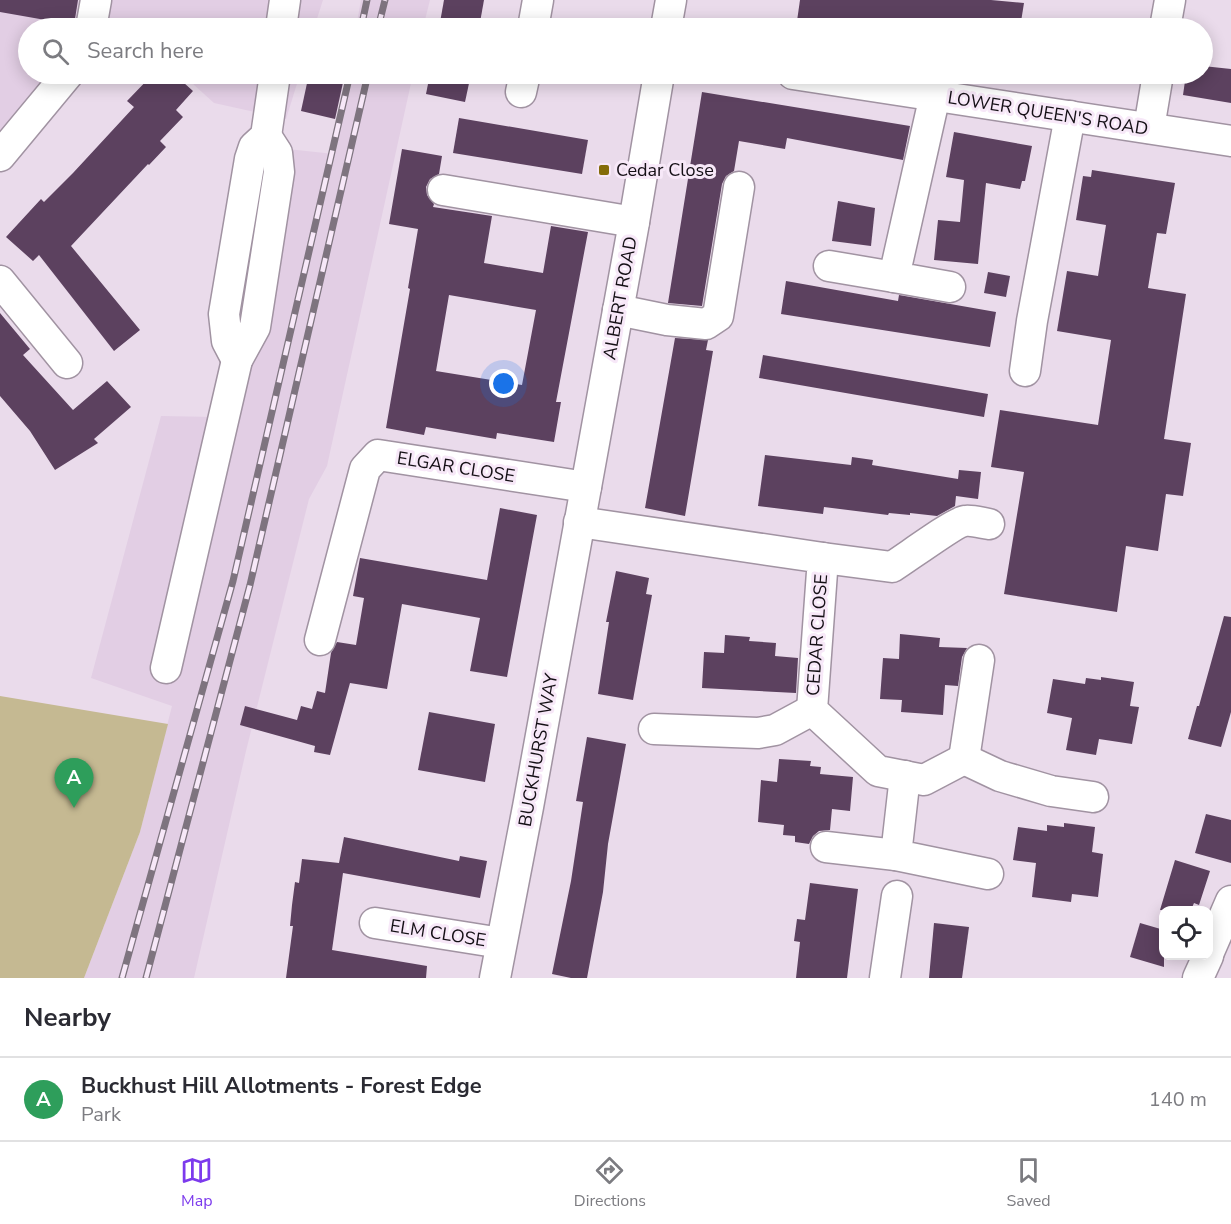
<!DOCTYPE html>
<html lang="en">
<head>
<meta charset="utf-8">
<style>
	:root { --surface:#fff; --page:#f7f7f7; --text:#2b2b33; --muted:#7c7c81; --line:#e1e1e2; --accent:#7c3aed }
	body { margin:0; font-family:"Nunito Sans",sans-serif; background:var(--page); color:var(--text) }
	.controls { position:absolute; right:18px; bottom:18px; display:grid; overflow:hidden; border-radius:12px; box-shadow:0 3px 15px #0003 }
	.controls button { width:54px; height:54px; display:grid; place-items:center; padding:0; border:0; border-bottom:2px solid var(--line); background:var(--surface); color:var(--text); font:30px sans-serif }
	.you { position:absolute; left:504px; top:384px; width:21px; height:21px; margin:-15px; border:4px solid #fff; border-radius:50%; background:#1a73e8; box-shadow:0 0 0 9px #1a73e833 }
	.badge { display:grid; place-items:center; width:39px; height:39px; border-radius:50%; background:var(--accent); color:#fff; font-size:20px; font-weight:700 }
	.pin { position:absolute; translate:-50% -50px; filter:drop-shadow(0 2px 3px #0008) }
	.pin::after { content:''; position:absolute; top:32px; width:21px; height:18px; background:inherit; clip-path:polygon(0 0,100% 0,50% 100%) }
	.list { margin:0; padding:0; list-style:none }
	h2 { display:flex; justify-content:space-between; align-items:center; height:78px; margin:0; padding:0 24px; font-size:26px }
	h2 small { font-size:20px; font-weight:400; color:var(--muted) }
	.list li { display:grid; grid-template-columns:39px 1fr auto; gap:18px; align-items:center; box-sizing:border-box; height:84px; padding:0 24px; border-top:2px solid var(--line) }
	.list b { display:block; font-size:22px; white-space:nowrap }
	.list p { margin:0; font-size:20px; white-space:nowrap; color:var(--muted) }
	.list em { font-size:20px; font-style:normal; color:var(--muted) }
	.icon { flex:none; width:33px; height:33px; fill:none; stroke:currentColor; stroke-width:2; stroke-linecap:round; stroke-linejoin:round }
	.map { position:relative; flex:none; width:1231px; height:978px; overflow:hidden }
	.search { position:absolute; background:var(--surface); box-shadow:0 3px 15px #0003; left:18px; right:18px; top:18px; height:66px; display:flex; align-items:center; gap:15px; box-sizing:border-box; padding:0 21px; border-radius:33px; color:var(--muted); font-size:22px }
	.sheet { height:162px; background:var(--surface) }
	nav { display:flex; justify-content:space-around; align-items:center; box-sizing:border-box; height:84px; border-top:2px solid var(--line); background:var(--surface); font-size:16px; color:var(--muted) }
	nav a { display:grid; justify-items:center; gap:3px }
	nav .on { color:var(--accent) }
	.map>svg:first-child { display:block }
	.built { fill:#e2cee4 }
	.green { fill:#c5b992 }
	.building { fill:#5c415f; fill-rule:evenodd }
	.lines { fill:none; stroke-linecap:round; stroke-linejoin:round }
	.minor-casing { stroke:#a193a2; stroke-width:33 }
	.minor { stroke:#fff; stroke-width:30 }
	.rail-casing { stroke:#7e747f; stroke-width:7 }
	.rail { stroke:#f7e8f8; stroke-width:4.5; stroke-dasharray:14; stroke-linecap:butt }
	.poi-dot { fill:#846c09; stroke:#f7e8f8; stroke-width:2 }
	.labels { text-anchor:middle; dominant-baseline:central; stroke-width:6; stroke-linejoin:round; paint-order:stroke }
	.street-label { font-size:18px; fill:#140f15; stroke:#f7e8f8 }
	.poi-label { font-size:18px; fill:#140f15; stroke:#f7e8f8; text-anchor:start }
</style>
</head>
<body>
<div class="map">
<svg width="1231" height="978" viewBox="0 0 1231 978">
	<rect width="100%" height="100%" fill="#eadbeb"/>
	<g class="built">
		<polygon points="0,0 323,0 314,28 132,28 127,25 123,28 28,28 28,74 77,74 0,148"/>
		<polygon points="361,0 430,0 423,28 356,28"/>
		<polygon points="182,74 300,74 286,119 214,103"/>
		<polygon points="348,74 413,74 327,466 309,499 246,751 194,978 84,978 140,832 172,706 91,678 161,416 215,417 269,147 334,154"/>
	</g>
	<polygon class="green" points="0,696 168,724 140,832 84,978 0,978"/>
	<g class="building">
		<polygon points="0,0 78,0 74,25 0,12"/>
		<polygon points="444,0 484,0 479,28 439,28"/>
		<polygon points="800,0 991,0 1024,3 1020,28 796,28"/>
		<polygon points="1203,66 1231,69 1231,103 1183,95 1186,74 1203,74"/>
		<polygon points="153,74 174,74 193,91 176,110 183,117 160,141 166,147 149,165 148,164 71,246 140,330 114,351 39,255 33,261 6,237 41,199 44,202 73,173 134,107 127,101"/>
		<polygon points="309,74 322,74 344,78 335,119 301,111"/>
		<polygon points="430,74 471,74 465,102 426,94"/>
		<polygon points="702,92 910,126 903,160 787,138 785,149 739,141 734,171 726,176 722,184 702,306 668,303"/>
		<polygon points="459,118 588,140 582,174 453,153"/>
		<polygon points="954,132 1032,146 1025,181 1022,181 1020,189 986,183 978,264 934,260 938,220 960,222 964,180 946,177"/>
		<path d="M402,149L442,156L439,174L430,179L426,187L427,195L434,204L433,207L492,216L484,263L543,273L551,226L588,232L556,402H561L554,442L497,433L496,439L426,427L424,435L386,428L410,289L408,288L418,229L389,224ZM449,295L536,310L522,385L436,371Z"/>
		<polygon points="1092,170 1175,183 1166,234 1157,233 1148,288 1186,294 1164,439 1191,443 1183,496 1166,494 1158,551 1126,546 1117,612 1004,594 1024,472 991,467 1000,410 1098,425 1111,340 1057,331 1067,271 1098,276 1106,225 1076,220 1083,176 1091,177"/>
		<polygon points="838,201 875,208 871,246 832,241"/>
		<polygon points="988,272 1010,276 1006,297 984,293"/>
		<polygon points="786,281 898,301 899,295 996,312 990,347 781,314"/>
		<polygon points="0,313 30,349 23,355 73,410 107,381 131,407 94,439 98,443 55,470 30,431 0,396"/>
		<polygon points="675,338 708,340 706,350 713,351 685,516 645,508"/>
		<polygon points="763,355 988,394 984,417 759,378"/>
		<polygon points="765,455 851,465 852,457 873,460 872,465 958,479 959,470 981,472 978,499 956,496 955,506 937,516 910,513 910,515 889,513 888,515 824,507 823,514 758,506"/>
		<polygon points="500,508 537,515 507,677 470,671 480,618 402,604 387,689 350,683 330,755 314,752 315,746 240,725 245,706 297,720 301,706 312,709 317,691 325,693 331,653 337,642 356,645 364,598 353,596 360,558 487,580"/>
		<polygon points="616,571 649,578 646,594 652,595 633,700 598,694 609,622 606,622"/>
		<polygon points="1224,616 1231,617 1231,712 1221,747 1188,739 1197,706 1199,706"/>
		<polygon points="900,634 940,638 939,647 967,648 962,657 958,686 945,685 943,715 901,712 902,700 880,699 883,658 899,659"/>
		<polygon points="725,635 750,637 749,641 776,643 775,656 798,658 796,693 702,688 704,652 724,653"/>
		<polygon points="1101,677 1134,682 1130,706 1139,707 1132,744 1099,739 1096,755 1066,750 1072,718 1047,713 1053,679 1085,684 1086,678 1101,680"/>
		<polygon points="429,712 495,724 485,782 418,770"/>
		<polygon points="587,737 626,744 608,844 603,892 587,978 571,978 552,974 571,881 583,802 576,801"/>
		<polygon points="779,759 811,761 810,766 821,767 820,774 853,777 850,811 832,809 830,830 819,831 813,836 809,844 795,842 795,836 783,835 784,825 758,822 761,780 777,782"/>
		<polygon points="1206,814 1231,820 1231,863 1195,853"/>
		<polygon points="1064,823 1095,827 1092,852 1103,854 1098,897 1072,894 1071,902 1032,897 1036,863 1013,860 1018,827 1047,831 1047,825 1064,827"/>
		<polygon points="344,837 459,861 460,856 487,861 480,898 343,873 332,950 427,966 426,978 286,978 293,926 290,926 292,905 295,882 299,883 302,859 339,863"/>
		<polygon points="1175,860 1210,871 1199,905 1194,903 1191,910 1160,910"/>
		<polygon points="810,883 858,889 847,978 796,978 800,942 794,941 797,919 805,920"/>
		<polygon points="934,923 969,927 962,978 929,978"/>
		<polygon points="1140,923 1164,930 1164,967 1130,957"/>
	</g>
	<g class="lines">
		<defs>
			<g id="minor">
				<polyline points="91,28 96,0"/>
				<polyline points="281,28 285,0"/>
				<polyline points="533,28 538,0"/>
				<polyline points="666,28 671,0"/>
				<polyline points="1165,28 1170,0"/>
				<polyline points="793,74 1231,141"/>
				<polyline points="521,92 525,74"/>
				<polyline points="935,95 894,277 950,287"/>
				<polyline points="1149,128 1158,74"/>
				<polyline points="0,156 68,74"/>
				<polyline points="443,190 634,222"/>
				<polyline points="829,266 894,277"/>
				<polyline points="0,281 67,363"/>
				<polyline points="618,310 667,320 706,324 718,316 739,187"/>
				<polyline points="237,360 227,341 224,314 250,159 254,147 266,136 275,74"/>
				<polyline points="1025,371 1032,321 1070,116"/>
				<polyline points="579,522 823,558 812,710 878,771 924,780 964,759"/>
				<path d="M823,558L892,567C905,559 955,522 965,521C972,520 982,523 989,524"/>
				<polyline points="320,640 365,469 378,455 586,487"/>
				<polyline points="166,668 237,360 255,327 279,172 277,153 266,136"/>
				<polyline points="654,729 758,733 775,730 812,710"/>
				<polyline points="964,759 1000,776 1051,791 1093,797"/>
				<polyline points="964,759 979,660"/>
				<polyline points="905,776 896,855 988,874"/>
				<polyline points="826,847 896,855"/>
				<polyline points="375,923 501,943"/>
				<polyline points="1208,954 1231,901"/>
				<polyline points="495,978 528,807 633,228 659,74"/>
				<polyline points="885,978 897,896"/>
				<polyline points="1198,978 1208,956"/>
			</g>
		</defs>
		<use href="#minor" class="minor-casing"/>
		<use href="#minor" class="minor"/>
		<defs>
			<g id="rail">
				<polyline points="361,28 367,0"/>
				<polyline points="378,28 385,0"/>
				<polyline points="122,978 233,581 350,74"/>
				<polyline points="146,978 250,585 368,74"/>
			</g>
		</defs>
		<use href="#rail" class="rail-casing"/>
		<use href="#rail" class="rail"/>
	</g>
	<rect class="poi-dot" x="598" y="164" width="12" height="12" rx="3"/>
	<g class="labels">
		<g class="street-label">
			<text transform="translate(1048 113) rotate(9)">LOWER QUEEN'S ROAD</text>
			<text transform="translate(620 298) rotate(-80)">ALBERT ROAD</text>
			<text transform="translate(456 467) rotate(9)">ELGAR CLOSE</text>
			<text transform="translate(817 635) rotate(-86)">CEDAR CLOSE</text>
			<text transform="translate(538 750) rotate(-80)">BUCKHURST WAY</text>
			<text transform="translate(438 933) rotate(9)">ELM CLOSE</text>
		</g>
		<g class="poi-label">
			<text x="616" y="170">Cedar Close</text>
		</g>
	</g>
</svg>
<div class="controls">
<button><svg class="icon" aria-label="locate" viewBox="0 0 24 24"><circle cx="12" cy="12" r="6"/><path d="M12 2v4M12 18v4M2 12h4M18 12h4"/></svg></button>
</div>
<div class="you"></div>
<div class="pin badge" style="left:74px;top:808px;background:#2e9e5b">A</div>
<div class="search"><svg class="icon" aria-label="search" viewBox="0 0 24 24"><circle cx="10" cy="10" r="6"/><path d="M15 15l6 6"/></svg>Search here</div>
</div>
<section class="sheet">
<h2>Nearby<small></small></h2>
<ul class="list">
<li><span class="badge" style="background:#2e9e5b">A</span><div><b>Buckhust Hill Allotments - Forest Edge</b><p>Park</p></div><em>140 m</em></li>
</ul>
</section>
<nav>
<a class="on"><svg class="icon" aria-label="map" viewBox="0 0 24 24"><path d="M3 6l6-2 6 2 6-2v14l-6 2-6-2-6 2zM9 4v14M15 6v14"/></svg>Map</a>
<a><svg class="icon" aria-label="directions" viewBox="0 0 24 24"><path d="M12 3l9 9-9 9-9-9zM9 14v-3h6M13 9l2 2-2 2"/></svg>Directions</a>
<a><svg class="icon" aria-label="saved" viewBox="0 0 24 24"><path d="M7 4h10v16l-5-4-5 4z"/></svg>Saved</a>
</nav>
</body>
</html>
